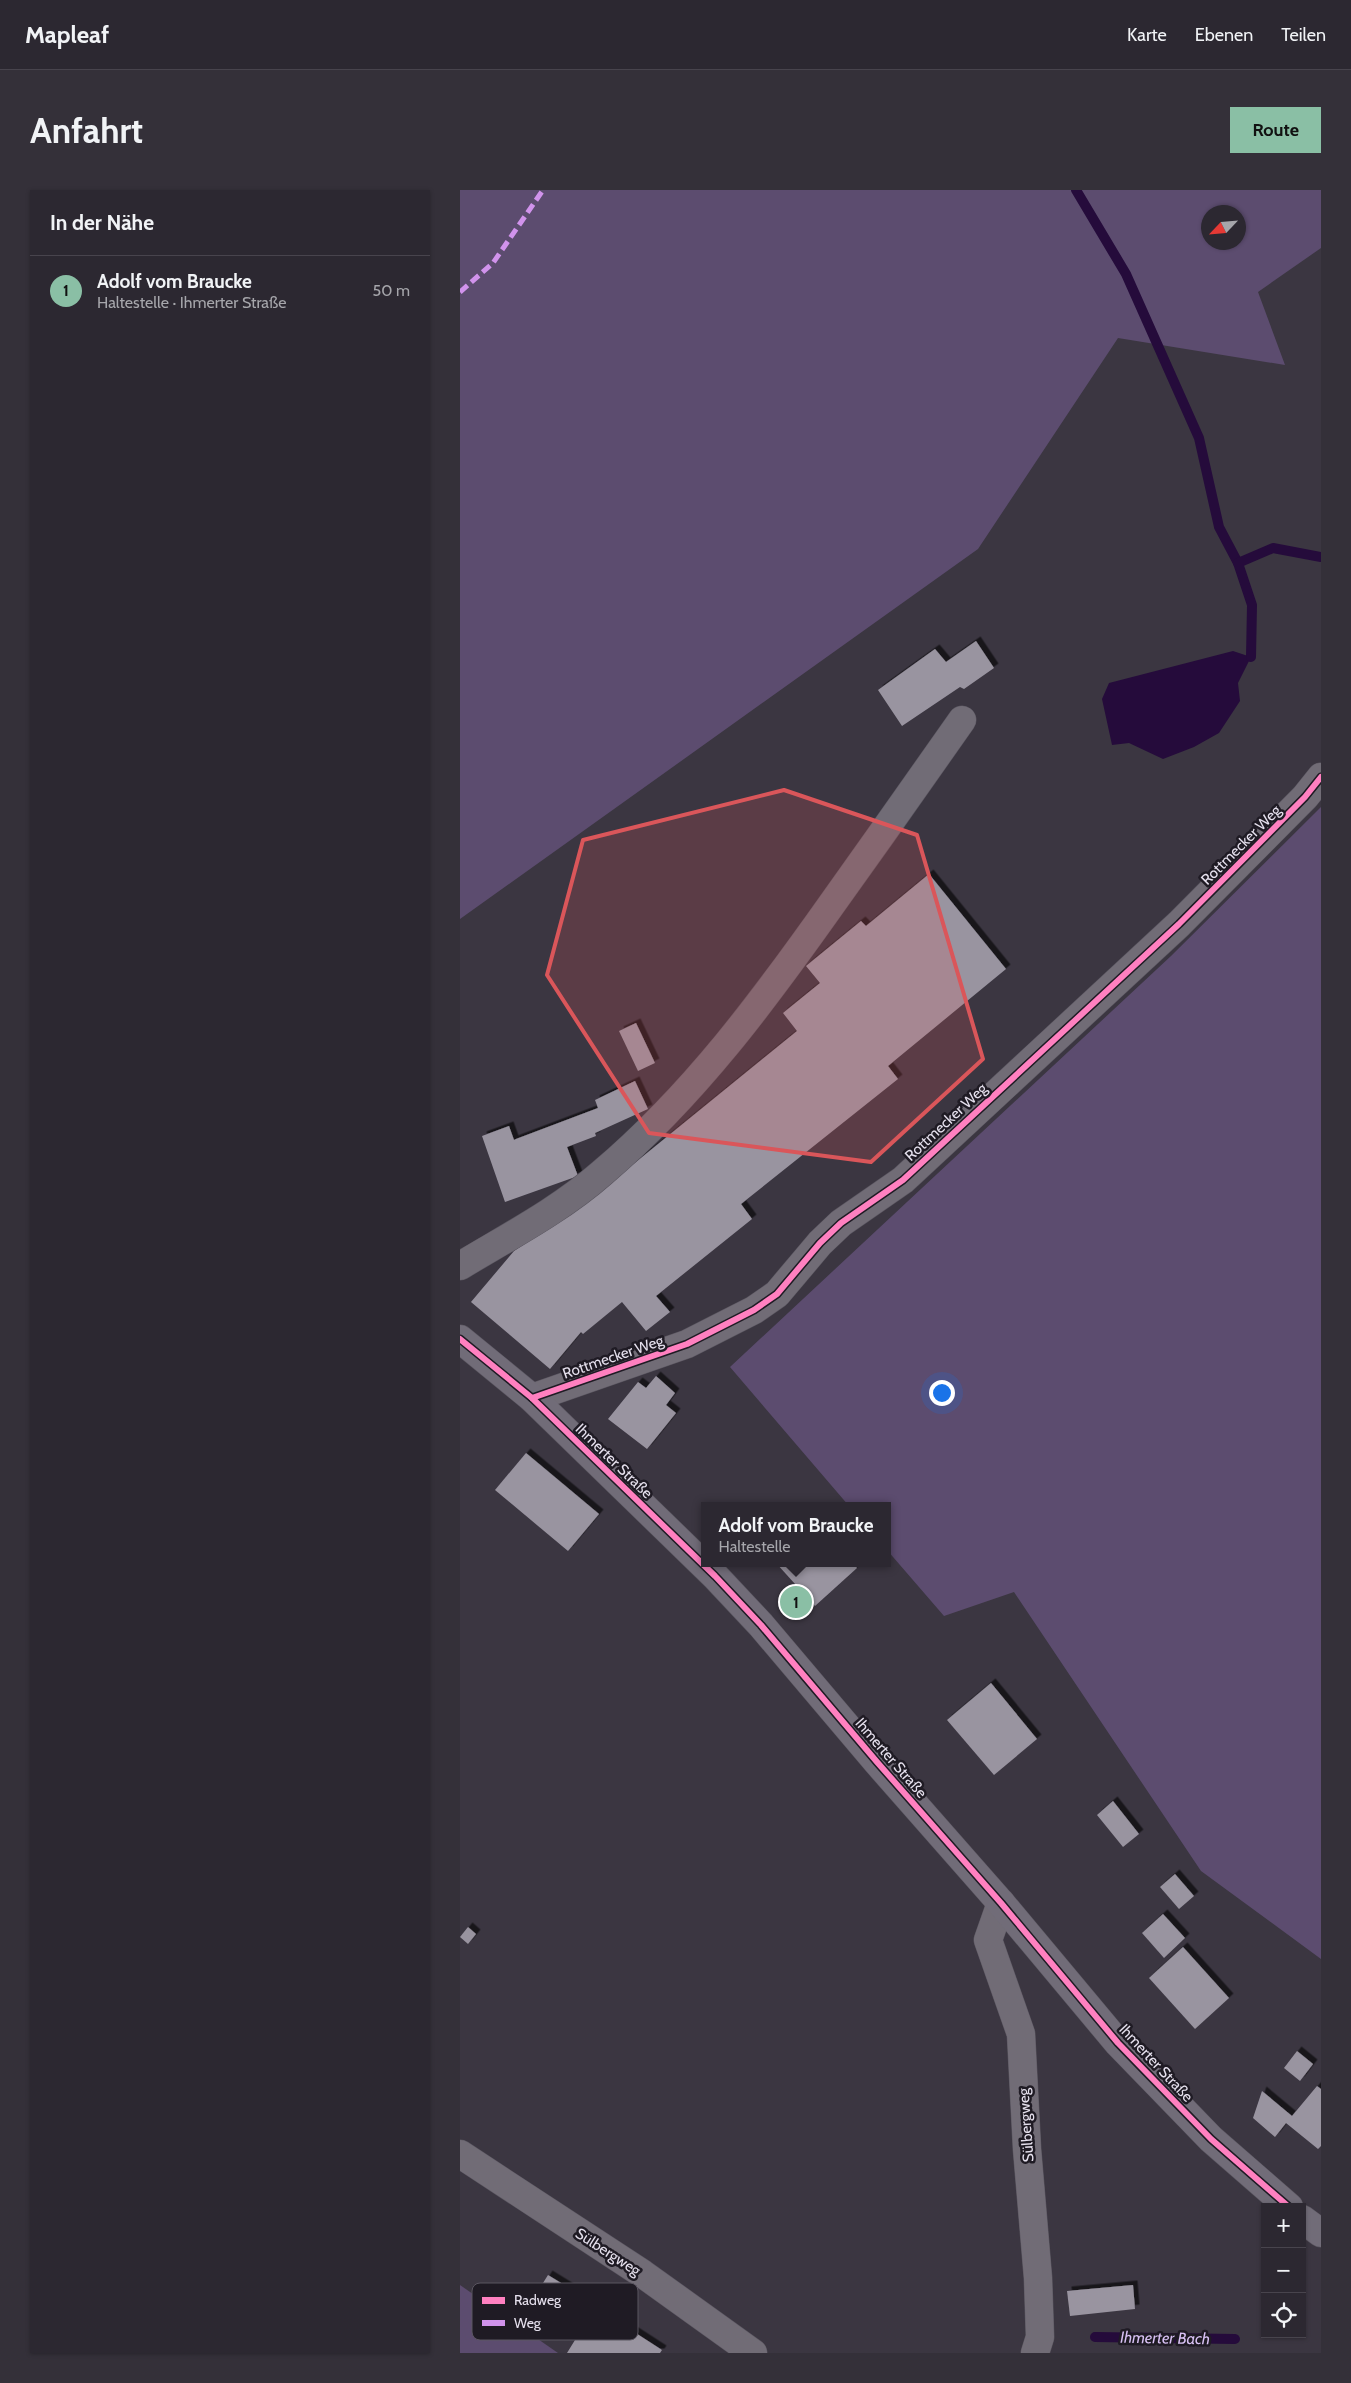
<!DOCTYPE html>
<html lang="de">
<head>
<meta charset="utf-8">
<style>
	:root { --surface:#2c2831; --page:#343039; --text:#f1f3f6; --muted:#a6a6ab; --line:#48444d; --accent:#8abfa5 }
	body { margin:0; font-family:Cabin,sans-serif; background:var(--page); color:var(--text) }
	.controls { position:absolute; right:15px; bottom:15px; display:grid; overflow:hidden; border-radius:0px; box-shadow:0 1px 4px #0004 }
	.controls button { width:45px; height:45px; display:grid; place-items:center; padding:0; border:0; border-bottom:1px solid var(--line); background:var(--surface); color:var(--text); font:25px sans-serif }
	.compass { position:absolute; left:741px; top:15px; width:45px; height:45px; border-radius:50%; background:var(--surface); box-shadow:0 1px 4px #0004; rotate:244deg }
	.you { position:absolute; left:481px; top:1202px; width:18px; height:18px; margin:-12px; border:4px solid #fff; border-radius:50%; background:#1a73e8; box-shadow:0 0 0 8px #1a73e833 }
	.badge { display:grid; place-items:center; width:32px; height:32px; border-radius:50%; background:var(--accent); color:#111; font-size:16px; font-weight:700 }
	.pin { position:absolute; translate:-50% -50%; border:2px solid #fff; box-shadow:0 1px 5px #0006 }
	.popup { position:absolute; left:241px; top:1312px; width:190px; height:65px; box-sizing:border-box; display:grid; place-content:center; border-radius:0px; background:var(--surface); filter:drop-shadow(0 1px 4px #0005); font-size:16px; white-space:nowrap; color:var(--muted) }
	.popup b { font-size:19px; color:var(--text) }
	.popup::after { content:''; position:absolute; left:50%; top:100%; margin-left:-10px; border:10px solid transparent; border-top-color:var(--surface) }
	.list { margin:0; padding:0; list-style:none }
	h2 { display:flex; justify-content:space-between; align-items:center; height:65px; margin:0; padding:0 20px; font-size:21px }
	h2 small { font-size:16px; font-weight:400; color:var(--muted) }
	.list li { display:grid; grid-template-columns:32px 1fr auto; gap:15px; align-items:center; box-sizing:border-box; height:70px; padding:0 20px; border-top:1px solid var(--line) }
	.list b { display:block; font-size:19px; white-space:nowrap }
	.list p { margin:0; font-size:16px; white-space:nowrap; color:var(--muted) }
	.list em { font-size:16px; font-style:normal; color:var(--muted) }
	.icon { flex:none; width:28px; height:28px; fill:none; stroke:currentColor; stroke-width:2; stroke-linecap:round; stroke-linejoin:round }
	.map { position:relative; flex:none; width:861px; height:2163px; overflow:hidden; border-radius:0px }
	header { display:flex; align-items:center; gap:30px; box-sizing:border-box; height:70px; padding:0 25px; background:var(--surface); border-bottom:1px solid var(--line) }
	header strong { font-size:24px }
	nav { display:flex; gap:28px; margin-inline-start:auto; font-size:18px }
	.intro { display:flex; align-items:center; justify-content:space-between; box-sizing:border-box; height:120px; padding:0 30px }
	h1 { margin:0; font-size:35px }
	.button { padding:12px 22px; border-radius:0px; background:var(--accent); color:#111; font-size:18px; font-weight:700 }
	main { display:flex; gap:30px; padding:0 30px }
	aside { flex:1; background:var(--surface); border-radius:0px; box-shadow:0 1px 4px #0004 }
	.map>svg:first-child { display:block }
	.green { fill:#5c4c6f; fill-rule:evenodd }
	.water { fill:#250b3b }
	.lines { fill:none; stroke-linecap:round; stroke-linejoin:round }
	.stream { stroke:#250b3b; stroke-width:10 }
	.building { fill:#9994a0; filter:url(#shadow) }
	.minor-casing { stroke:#59555f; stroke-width:29 }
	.major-casing { stroke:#59555f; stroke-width:29 }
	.minor { stroke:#716c76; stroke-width:28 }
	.major { stroke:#716c78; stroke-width:28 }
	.quiet { stroke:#d193ec; stroke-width:5; stroke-dasharray:10 5; stroke-linecap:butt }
	.cycleway-casing { stroke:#1f1b24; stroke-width:9 }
	.cycleway { stroke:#ff80c0; stroke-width:6 }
	.marked { fill:#da565a; fill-opacity:0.2; stroke:#da565a; stroke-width:4; stroke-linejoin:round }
	.labels { text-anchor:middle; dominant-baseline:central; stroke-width:5; stroke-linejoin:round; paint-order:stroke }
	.street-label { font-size:15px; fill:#e6e1ee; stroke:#1f1b24 }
	.water-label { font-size:16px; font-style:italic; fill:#d8c1f4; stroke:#1f1b24 }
	.key { fill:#1f1b24; stroke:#5b5661; stroke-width:1 }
	.key-label { font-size:14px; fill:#e6e1ee }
</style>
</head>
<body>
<header>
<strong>Mapleaf</strong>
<nav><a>Karte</a><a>Ebenen</a><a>Teilen</a></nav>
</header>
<div class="intro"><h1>Anfahrt</h1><a class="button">Route</a></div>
<main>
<aside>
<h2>In der Nähe<small></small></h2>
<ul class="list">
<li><span class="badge">1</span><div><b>Adolf vom Braucke</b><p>Haltestelle · Ihmerter Straße</p></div><em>50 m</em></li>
</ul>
</aside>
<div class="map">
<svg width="861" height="2163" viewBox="0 0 861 2163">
	<defs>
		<filter id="shadow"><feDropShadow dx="4.5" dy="-4.5" stdDeviation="0" flood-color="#0009"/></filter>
	</defs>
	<rect width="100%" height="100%" fill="#3b3641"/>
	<g class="green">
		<path d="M0,0H861V58L798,102L825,175L658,148L518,359L0,729ZM748,22H778V52H748Z"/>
		<polygon points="861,617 861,1769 741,1681 554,1402 484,1426 427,1360 427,1316 389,1316 270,1177 711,766"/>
		<polygon points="0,2095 98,2163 0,2163"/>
	</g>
	<polygon class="water" points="773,461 791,467 778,493 780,511 759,543 734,557 703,569 669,553 652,555 642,509 649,493"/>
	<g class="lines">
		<g class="stream">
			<polyline points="616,0 666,84 739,248 759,337 778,373"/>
			<polyline points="791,467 792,415 778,373 813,358 861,367"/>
			<polyline points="635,2147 775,2149"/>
		</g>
	</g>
	<g class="building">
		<polygon points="516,451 534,478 504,499 500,497 442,536 418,500 475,459 486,472"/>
		<polygon points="469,684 546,779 428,876 438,889 281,1014 292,1029 196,1106 210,1122 186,1141 162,1112 123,1144 121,1142 90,1179 11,1112 54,1061 128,1011 337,841 323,823 360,793 346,776 401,731 406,736"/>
		<polygon points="176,833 195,873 178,881 159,841"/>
		<polygon points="175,891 188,919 135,943 136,946 107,957 118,986 45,1012 22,946 49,936 54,950 56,949 138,918 135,910"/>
		<polygon points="196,1186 215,1203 206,1215 216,1223 187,1259 148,1229 178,1192 186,1198"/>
		<polygon points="66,1263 139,1324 108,1361 35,1300"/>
		<polygon points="316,1373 393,1373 397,1378 355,1416"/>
		<polygon points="531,1493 577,1549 534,1585 487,1530"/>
		<polygon points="653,1611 679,1644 663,1657 637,1625"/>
		<polygon points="715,1684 734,1706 719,1719 700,1697"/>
		<polygon points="703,1724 725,1748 704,1768 682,1743"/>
		<polygon points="8,1737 16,1744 8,1754 0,1747"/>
		<polygon points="723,1757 769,1808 735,1839 689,1788"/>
		<polygon points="837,1861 853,1874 840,1891 824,1878"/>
		<polygon points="857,1896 861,1899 861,1956 858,1959 826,1933 815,1947 793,1928 802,1901 832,1926"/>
		<polygon points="88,2085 119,2104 126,2104 170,2132 171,2140 202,2160 200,2163 107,2163 115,2150 98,2139 95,2144 63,2125"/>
		<polygon points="673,2095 675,2119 610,2126 607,2101"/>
	</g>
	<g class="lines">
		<defs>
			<g id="minor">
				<path d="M0,1076C48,1047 100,1020 142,983C234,905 304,810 374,711C417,651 460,590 502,530"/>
				<polyline points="72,1208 227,1154 294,1120 317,1104 360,1053 381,1033 443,990 719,734 845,607 861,587"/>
				<polyline points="541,1713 528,1750 561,1844 567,1959 578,2088 580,2147 575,2163"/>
				<polyline points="0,1964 183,2084 293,2163"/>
			</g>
			<g id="major">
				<polyline points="0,1149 72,1208 255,1386 301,1435 417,1572 541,1713 658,1853 751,1949 829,2017"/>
				<polyline points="842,2029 861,2043"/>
			</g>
		</defs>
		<use href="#minor" class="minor-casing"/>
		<use href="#major" class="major-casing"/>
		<use href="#minor" class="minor"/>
		<use href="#major" class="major"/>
		<polyline class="quiet" points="0,102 33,73 83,0"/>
		<defs>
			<g id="cycleway">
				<polyline points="0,1149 72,1208 255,1386 301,1435 417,1572 541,1713 658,1853 751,1949 829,2017"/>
				<polyline points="72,1208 227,1154 294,1120 317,1104 360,1053 381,1033 443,990 719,734 845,607 861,587"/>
			</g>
		</defs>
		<use href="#cycleway" class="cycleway-casing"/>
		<use href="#cycleway" class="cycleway"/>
	</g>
	<path class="marked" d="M324,600L457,645L523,869L411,972L189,943L87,785L123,650Z"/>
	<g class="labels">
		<g class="street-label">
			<text transform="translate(781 655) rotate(-45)">Rottmecker Weg</text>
			<text transform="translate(486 932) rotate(-43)">Rottmecker Weg</text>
			<text transform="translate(153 1167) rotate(-19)">Rottmecker Weg</text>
			<text transform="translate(154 1271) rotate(44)">Ihmerter Straße</text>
			<text transform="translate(431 1568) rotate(49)">Ihmerter Straße</text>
			<text transform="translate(696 1873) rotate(47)">Ihmerter Straße</text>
			<text transform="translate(566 1935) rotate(-94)">Sülbergweg</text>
			<text transform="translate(148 2062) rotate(33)">Sülbergweg</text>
		</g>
		<g class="water-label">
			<text transform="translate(705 2148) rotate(1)">Ihmerter Bach</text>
		</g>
	</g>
	<rect x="12" y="2093" width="166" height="57" rx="8" class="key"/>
	<rect x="22" y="2107" width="23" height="7" fill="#ff80c0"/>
	<rect x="22" y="2130" width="23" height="6" fill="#d193ec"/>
	<g class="key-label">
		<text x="54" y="2115">Radweg</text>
		<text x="54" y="2138">Weg</text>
	</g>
</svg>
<div class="controls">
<button>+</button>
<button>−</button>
<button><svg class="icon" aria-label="locate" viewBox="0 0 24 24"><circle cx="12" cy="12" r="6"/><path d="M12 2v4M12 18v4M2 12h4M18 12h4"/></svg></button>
</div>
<svg class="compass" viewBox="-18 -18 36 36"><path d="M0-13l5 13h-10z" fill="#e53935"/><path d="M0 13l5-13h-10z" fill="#a6a6ab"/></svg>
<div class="you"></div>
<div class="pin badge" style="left:336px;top:1412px">1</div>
<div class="popup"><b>Adolf vom Braucke</b>Haltestelle</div>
</div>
</main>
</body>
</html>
